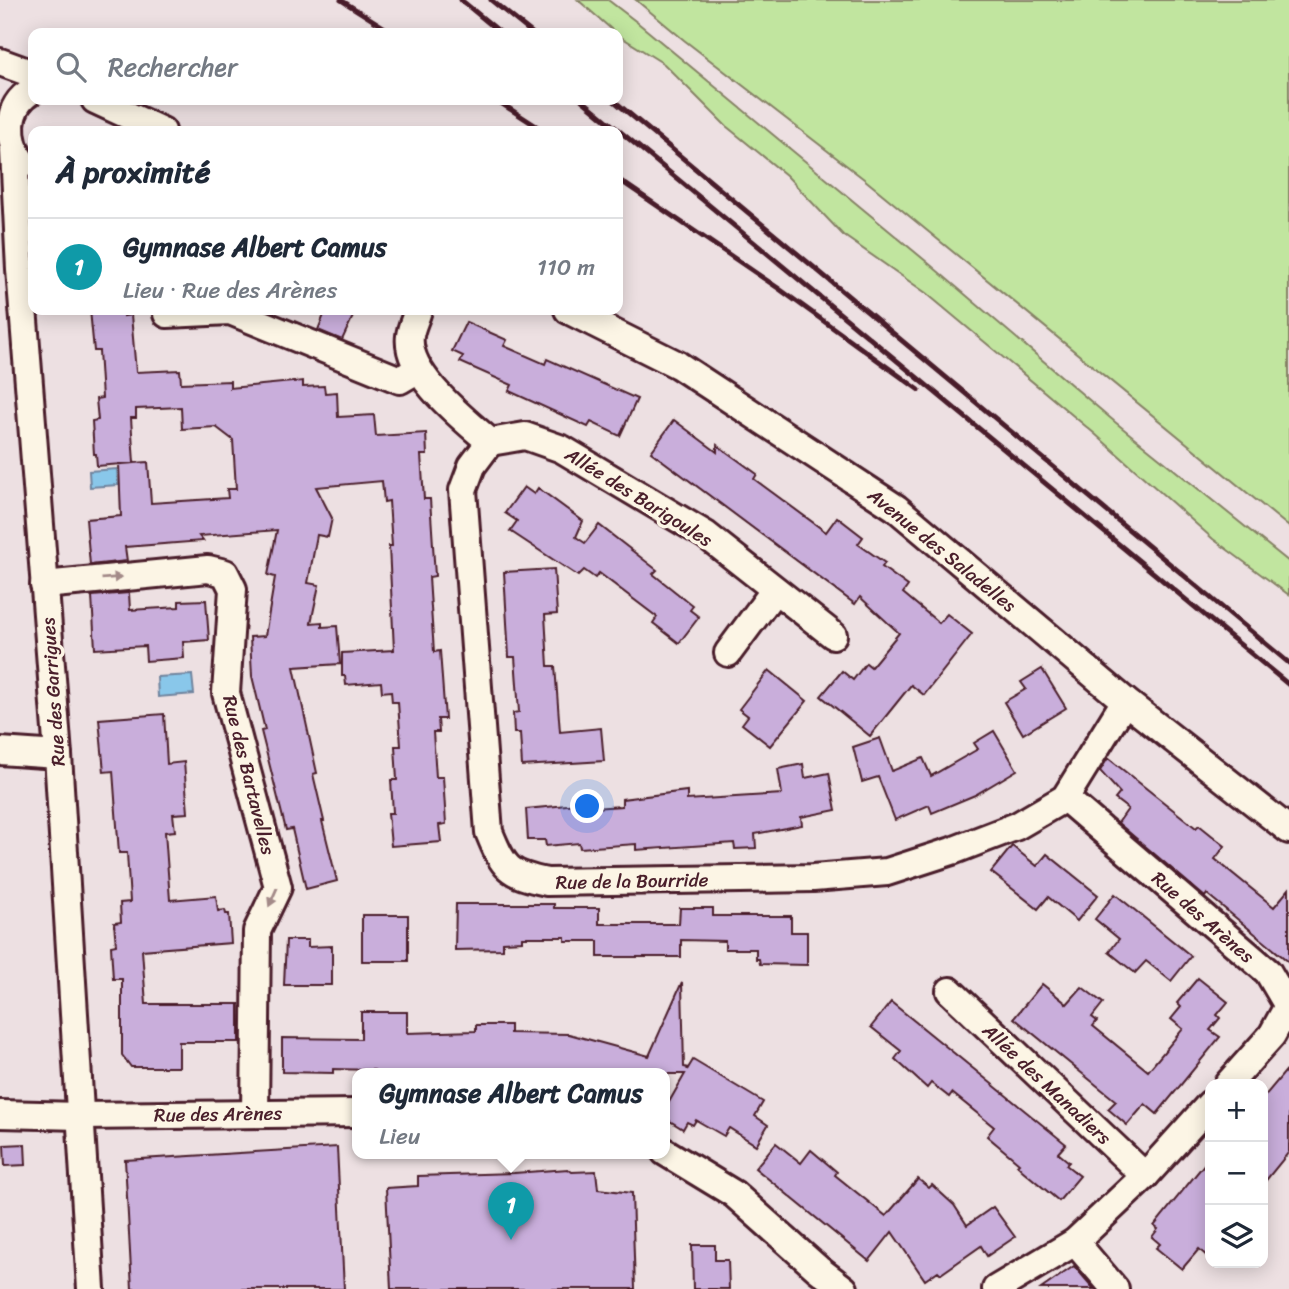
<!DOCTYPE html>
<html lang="fr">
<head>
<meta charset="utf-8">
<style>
	:root { --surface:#fff; --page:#f2f2f3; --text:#1f2937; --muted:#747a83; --line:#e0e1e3; --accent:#ea580c }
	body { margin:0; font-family:Sriracha,sans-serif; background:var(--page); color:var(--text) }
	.controls { position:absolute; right:21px; bottom:21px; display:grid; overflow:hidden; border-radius:14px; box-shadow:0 4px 18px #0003 }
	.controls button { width:63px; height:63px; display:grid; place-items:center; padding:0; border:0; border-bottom:2px solid var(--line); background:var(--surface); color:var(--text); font:35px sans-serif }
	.you { position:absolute; left:588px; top:807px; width:24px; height:24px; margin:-18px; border:5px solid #fff; border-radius:50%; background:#1a73e8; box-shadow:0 0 0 10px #1a73e833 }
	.badge { display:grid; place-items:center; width:46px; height:46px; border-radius:50%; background:var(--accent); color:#fff; font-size:23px; font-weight:700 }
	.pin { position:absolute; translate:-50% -58px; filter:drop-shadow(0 2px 4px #0008) }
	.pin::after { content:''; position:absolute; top:37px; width:24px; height:21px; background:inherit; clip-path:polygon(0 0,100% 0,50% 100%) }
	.popup { position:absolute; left:352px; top:1068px; width:318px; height:91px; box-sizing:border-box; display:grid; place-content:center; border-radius:14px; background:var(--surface); filter:drop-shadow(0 2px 5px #0005); font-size:23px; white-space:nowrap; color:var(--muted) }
	.popup b { font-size:26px; color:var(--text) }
	.popup::after { content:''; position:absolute; left:50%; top:100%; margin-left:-14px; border:14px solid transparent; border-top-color:var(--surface) }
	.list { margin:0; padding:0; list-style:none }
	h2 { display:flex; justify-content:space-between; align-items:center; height:91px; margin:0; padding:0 28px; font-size:30px }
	h2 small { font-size:23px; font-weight:400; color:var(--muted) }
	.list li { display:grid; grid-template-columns:46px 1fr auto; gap:21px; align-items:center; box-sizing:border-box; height:98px; padding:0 28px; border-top:2px solid var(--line) }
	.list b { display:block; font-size:26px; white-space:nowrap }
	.list p { margin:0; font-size:23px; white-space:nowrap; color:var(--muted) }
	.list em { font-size:23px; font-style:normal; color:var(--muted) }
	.icon { flex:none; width:38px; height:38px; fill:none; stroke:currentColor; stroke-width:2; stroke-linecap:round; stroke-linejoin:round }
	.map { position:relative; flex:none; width:1289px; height:1289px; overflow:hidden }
	.search { position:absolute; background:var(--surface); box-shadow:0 4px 18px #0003; left:28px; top:28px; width:595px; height:77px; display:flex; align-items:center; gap:18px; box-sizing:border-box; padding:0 24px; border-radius:14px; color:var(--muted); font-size:26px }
	.panel { position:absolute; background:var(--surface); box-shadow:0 4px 18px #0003; left:28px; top:126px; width:595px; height:189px; border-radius:14px }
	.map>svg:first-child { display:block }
	.green { fill:#c1e59f; stroke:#868265; stroke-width:2 }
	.water { fill:#89c7ea; stroke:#70849e; stroke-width:2 }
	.building { fill:#c9aedb; stroke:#4a1f2b; stroke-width:2 }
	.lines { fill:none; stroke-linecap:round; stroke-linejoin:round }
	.minor-casing { stroke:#4a1f2b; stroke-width:32 }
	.minor { stroke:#fcf5e5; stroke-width:26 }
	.rail { stroke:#4a1f2b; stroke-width:5 }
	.oneway { fill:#a38a88 }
	.labels { text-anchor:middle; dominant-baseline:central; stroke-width:7; stroke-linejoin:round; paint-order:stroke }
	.street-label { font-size:19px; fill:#4a1f2b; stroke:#fcf5e5 }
</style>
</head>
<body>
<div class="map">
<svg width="1289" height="1289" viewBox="0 0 1289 1289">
	<rect width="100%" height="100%" fill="#ede0e2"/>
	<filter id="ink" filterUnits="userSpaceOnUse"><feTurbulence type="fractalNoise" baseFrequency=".0143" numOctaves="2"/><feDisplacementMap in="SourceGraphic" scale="14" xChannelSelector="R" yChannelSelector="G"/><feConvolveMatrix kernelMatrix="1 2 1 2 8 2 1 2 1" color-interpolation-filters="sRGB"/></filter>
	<g filter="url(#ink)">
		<g class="green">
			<polygon points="578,0 608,0 638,23 927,262 1115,422 1289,562 1289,595 1213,539 1095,434 926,293 843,235 786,175 726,126 664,64 618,35"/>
			<polygon points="636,0 1289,0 1289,527 864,179 684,40"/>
		</g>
		<g class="water">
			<polygon points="117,469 118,485 90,487 89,471"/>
			<polygon points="192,675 194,694 158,697 157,677"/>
		</g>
		<g class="building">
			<polygon points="90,310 124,310 124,316 131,315 136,372 180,370 181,383 230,381 230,388 303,381 303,387 324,386 325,393 337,392 338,417 374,415 376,436 426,433 427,455 421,455 424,499 430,499 435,576 429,577 430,593 434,652 440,651 445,719 438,719 439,732 433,732 436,777 443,777 446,824 439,825 441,842 391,846 388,813 393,813 391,780 397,780 395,746 401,746 398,702 392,702 391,691 382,692 381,682 346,685 345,676 342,676 342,653 394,650 389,546 392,546 389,501 384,502 382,481 316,487 332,518 328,537 317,535 308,583 319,585 311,623 322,622 322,627 337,626 340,664 294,667 317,773 313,774 324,821 322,821 337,881 306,889 292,829 286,830 261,731 265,730 252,676 250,637 265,636 275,577 268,575 277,530 199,536 203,541 125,547 127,561 90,565 86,519 121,516 119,464 148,462 151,503 228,498 227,489 236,489 233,440 216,427 182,429 181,407 136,409 136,418 131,418 134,463 97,466 96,454 94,454 92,421 98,420 96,399 102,398 99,351 94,351"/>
			<polygon points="326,310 356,310 342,340 318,330"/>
			<polygon points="466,322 507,340 504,346 545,364 547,359 637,399 620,436 591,422 588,427 509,391 512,385 460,362 463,356 452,351"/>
			<polygon points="674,420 717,452 717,445 757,474 754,479 826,532 837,517 863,537 858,544 885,563 882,567 908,586 903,593 939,623 947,614 972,634 924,695 911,685 870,736 821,696 842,671 853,680 866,663 871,667 899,633 860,597 855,604 651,452"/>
			<polygon points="524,487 534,494 538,488 583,521 576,537 585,543 599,525 657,570 653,574 693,606 690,610 699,617 679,643 653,623 657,617 599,573 595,578 584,570 578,576 510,531 517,521 505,513"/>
			<polygon points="554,569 557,614 545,615 548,666 555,666 560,732 601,728 604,761 522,766 520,733 514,733 513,713 519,712 515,657 509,657 504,572"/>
			<polygon points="129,593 130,610 179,607 179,601 206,600 209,640 183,642 184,658 146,661 145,646 95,649 92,596"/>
			<polygon points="1042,669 1066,708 1023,734 1004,702 1026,689 1021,682"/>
			<polygon points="769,670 807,701 770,746 742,724 748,716 739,709"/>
			<polygon points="164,714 167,764 184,762 188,813 173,814 175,831 165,832 170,900 216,896 218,911 225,910 226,914 229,914 231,943 142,950 146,1004 239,1004 239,1042 179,1042 179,1067 131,1067 122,1055 122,979 113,979 111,946 116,945 114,923 121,922 120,903 130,902 127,853 119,853 113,771 104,772 99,719"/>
			<polygon points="994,731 1017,770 975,795 932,813 929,805 895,820 878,777 862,782 853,747 880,738 892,771 923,758 931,776 978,749 974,743"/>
			<polygon points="1108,758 1196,828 1199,825 1225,846 1215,859 1274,907 1289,889 1289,962 1207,894 1205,897 1118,823 1128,809 1115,799 1120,793 1100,771"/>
			<polygon points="803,764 805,778 829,773 836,810 801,817 802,825 755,834 756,848 735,849 734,843 636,850 636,844 580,848 579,843 546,846 545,840 528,840 526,809 577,804 578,809 622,806 622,799 687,791 687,800 782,794 778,769"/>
			<polygon points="1012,846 1037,866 1047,854 1098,895 1077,921 1048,897 1038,909 991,872"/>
			<polygon points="1115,894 1191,956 1171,981 1146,961 1135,973 1109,952 1119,939 1095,919"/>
			<polygon points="456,904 554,904 554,908 599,908 599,924 679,924 680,908 713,908 713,916 791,916 791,932 807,932 807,965 760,964 759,959 756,959 756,949 725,949 725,941 681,940 681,957 598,957 598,941 565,941 565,937 522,937 522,941 503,942 503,949 455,950"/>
			<rect x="362" y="915" width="46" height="46"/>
			<polygon points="286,940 308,940 308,947 332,946 332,985 284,985"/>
			<polygon points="1198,978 1228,1002 1217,1015 1220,1018 1210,1030 1220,1037 1157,1114 1145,1104 1127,1125 1108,1109 1116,1101 1014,1018 1042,984 1067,1004 1082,987 1103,1003 1092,1017 1097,1021 1093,1026 1148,1071 1183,1029 1171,1019 1181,1007 1177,1003"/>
			<polygon points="682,982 684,1067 688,1068 687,1070 693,1060 763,1102 755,1116 768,1125 756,1145 729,1128 724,1136 696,1120 693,1125 687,1122 683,1129 665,1118 665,1109 685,1074 374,1074 374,1070 333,1069 333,1073 282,1072 282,1038 361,1039 361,1012 407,1012 407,1033 476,1031 476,1025 510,1025 510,1033 569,1034 649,1056"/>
			<polygon points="891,1002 1066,1144 1058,1153 1069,1162 1066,1165 1080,1176 1059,1201 1022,1170 1017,1165 1019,1163 987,1136 994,1127 952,1093 949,1097 931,1083 927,1088 895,1059 901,1051 871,1027"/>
			<polygon points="1289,1067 1289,1152 1263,1184 1263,1098"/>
			<polygon points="776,1143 801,1163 811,1150 837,1172 835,1175 886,1216 918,1179 929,1188 932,1185 954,1205 967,1225 993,1207 1015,1237 987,1256 981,1246 941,1274 938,1271 925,1280 892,1232 869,1261 755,1168"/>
			<polygon points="25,1144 26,1165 5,1166 4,1145"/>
			<polygon points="337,1147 344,1289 132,1289 125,1160"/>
			<polygon points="1210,1157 1210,1259 1199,1249 1182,1269 1156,1248 1160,1244 1152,1237 1158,1229 1154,1226"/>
			<polygon points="568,1169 572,1172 596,1171 598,1189 632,1193 635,1289 391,1289 386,1188 418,1186 418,1176 514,1173"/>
			<polygon points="692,1245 715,1245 715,1260 728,1260 729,1289 693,1289"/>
			<polygon points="1074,1266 1094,1289 1041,1289"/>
		</g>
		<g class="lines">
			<defs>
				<g id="minor">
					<polyline points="0,62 33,74"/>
					<polyline points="95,100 162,131"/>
					<polyline points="14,151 20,269 58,755 91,1289"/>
					<path d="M23,164C7,141 4,106 33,90"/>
					<path d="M418,310C416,318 411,327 410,336C405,374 464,419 490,442L472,466L463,490L489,832C504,869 508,874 547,882L813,878L887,872L952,851L1017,826L1065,798L1125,701"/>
					<polyline points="568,310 678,365 896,508 1125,701 1289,830"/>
					<polyline points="167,314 230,311 400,380 417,370"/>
					<polyline points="490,442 525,436 562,449 706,535 833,635"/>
					<polyline points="44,585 208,569 225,573 233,589 226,693 278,887 257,931 255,1114"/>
					<polyline points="728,653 774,591"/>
					<polyline points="0,751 58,755"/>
					<polyline points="1065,798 1268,972 1288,1006 1272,1035 1228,1084"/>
					<polyline points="950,991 1145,1176"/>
					<polyline points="0,1114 80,1116 357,1113"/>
					<polyline points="665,1152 734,1194 818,1269 844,1289"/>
					<polyline points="1075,1242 1115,1289"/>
					<polyline points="996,1289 1075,1242 1145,1176 1210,1104"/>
				</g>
			</defs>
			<use href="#minor" class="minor-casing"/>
			<use href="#minor" class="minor"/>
			<g class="rail">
				<polyline points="341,0 393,33"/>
				<polyline points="461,0 501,33"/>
				<polyline points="491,0 532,33"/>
				<polyline points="496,100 544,131"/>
				<polyline points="582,100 1289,685"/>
				<polyline points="613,100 1289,663"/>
				<polyline points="618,179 778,288 919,390"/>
			</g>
		</g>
		<defs><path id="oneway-solid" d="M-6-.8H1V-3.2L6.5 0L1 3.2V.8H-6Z" transform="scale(1.75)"/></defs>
		<g class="oneway">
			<use href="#oneway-solid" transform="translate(112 578) rotate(-5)"/>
			<use href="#oneway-solid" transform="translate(273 897) rotate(114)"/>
		</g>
	</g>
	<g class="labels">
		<g class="street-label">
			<text transform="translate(639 497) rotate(32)">Allée des Barigoules</text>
			<text transform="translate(942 550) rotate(39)">Avenue des Saladelles</text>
			<text transform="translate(53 692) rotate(-94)">Rue des Garrigues</text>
			<text transform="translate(249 775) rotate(76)">Rue des Bartavelles</text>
			<text transform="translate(632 881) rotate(-1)">Rue de la Bourride</text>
			<text transform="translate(1203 917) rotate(41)">Rue des Arènes</text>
			<text transform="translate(1047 1084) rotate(43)">Allée des Manadiers</text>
			<text transform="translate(218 1114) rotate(-1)">Rue des Arènes</text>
		</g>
	</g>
</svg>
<div class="controls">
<button>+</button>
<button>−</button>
<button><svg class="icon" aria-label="layers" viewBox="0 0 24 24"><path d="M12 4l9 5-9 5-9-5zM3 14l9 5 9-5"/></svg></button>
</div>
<div class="you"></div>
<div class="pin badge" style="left:511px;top:1240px;background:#0f9aa8">1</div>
<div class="popup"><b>Gymnase Albert Camus</b>Lieu</div>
<div class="search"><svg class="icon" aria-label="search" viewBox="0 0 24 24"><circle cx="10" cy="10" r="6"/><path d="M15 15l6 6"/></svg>Rechercher</div>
<section class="panel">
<h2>À proximité<small></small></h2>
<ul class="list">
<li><span class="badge" style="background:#0f9aa8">1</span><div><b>Gymnase Albert Camus</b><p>Lieu · Rue des Arènes</p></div><em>110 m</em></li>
</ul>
</section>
</div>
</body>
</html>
